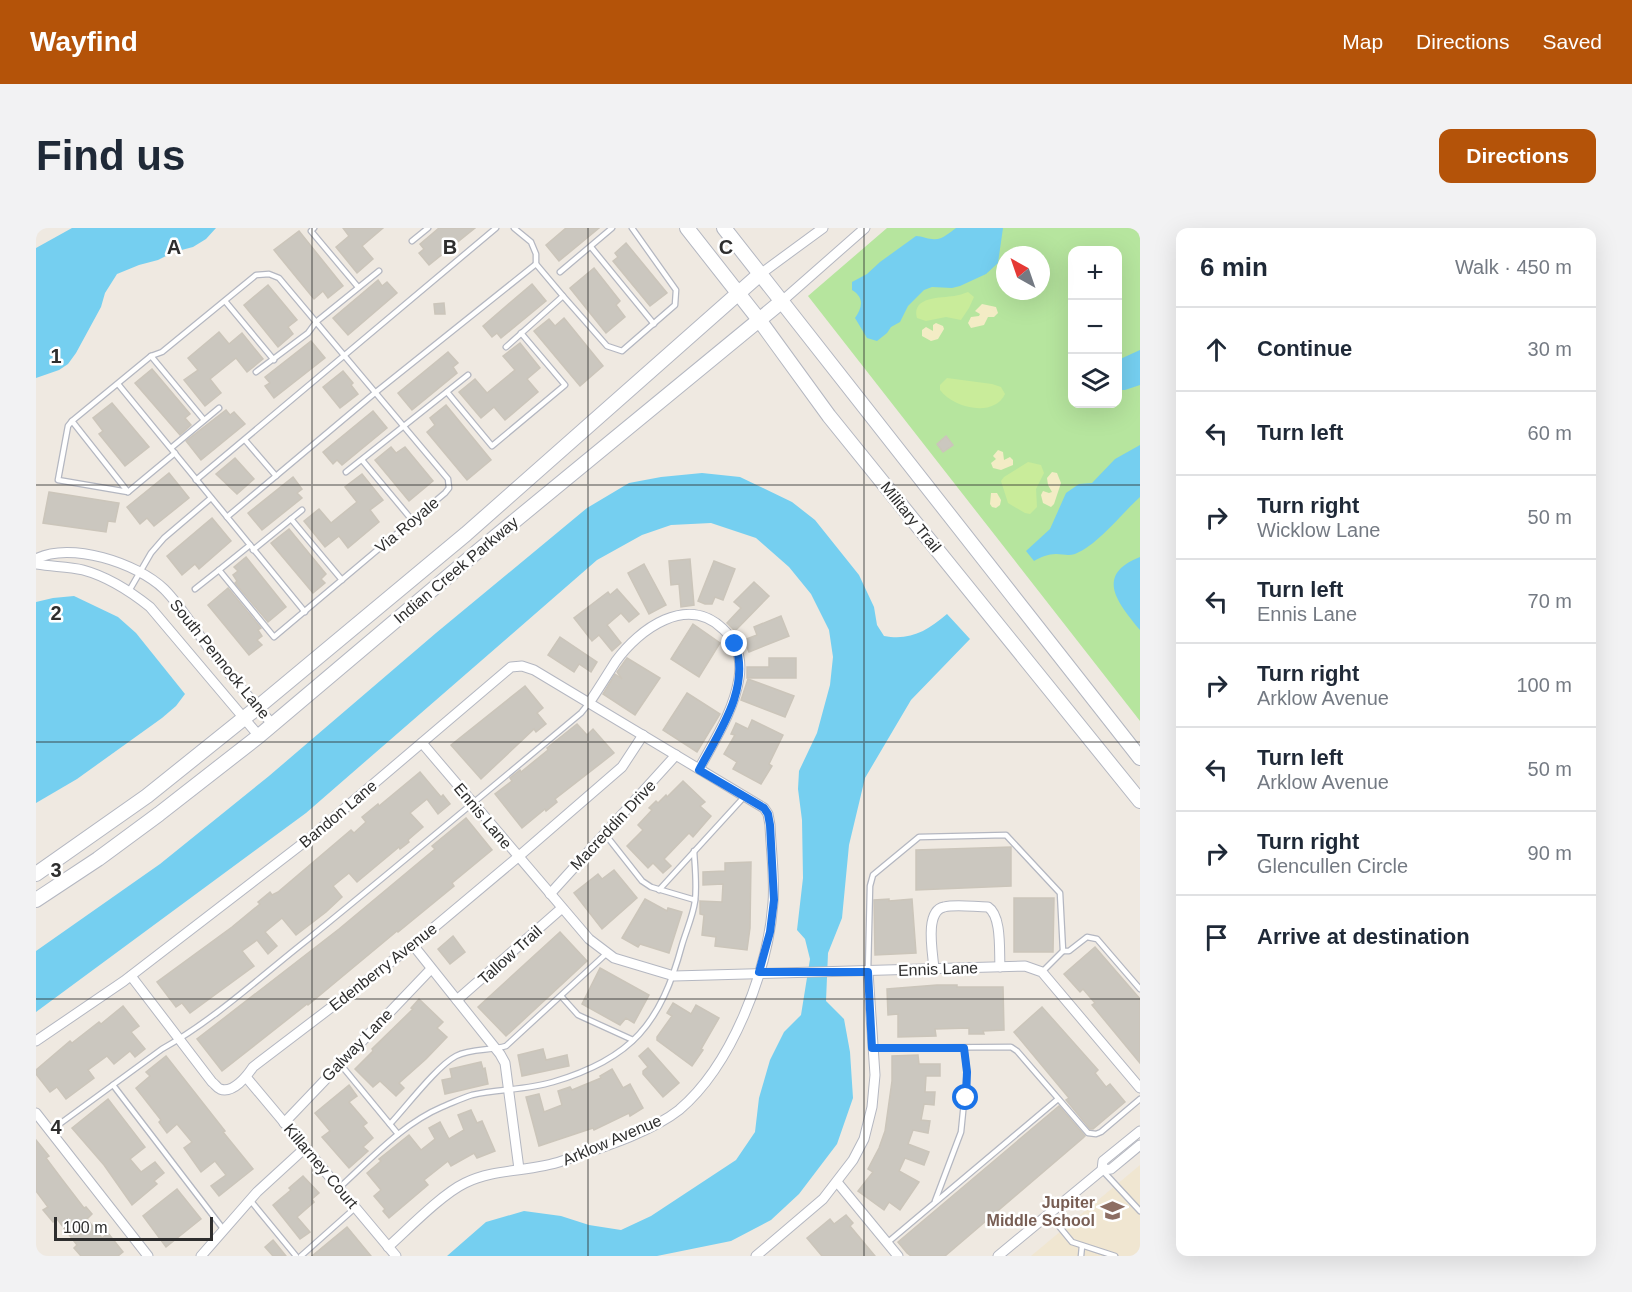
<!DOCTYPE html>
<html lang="en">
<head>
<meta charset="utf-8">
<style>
	:root { --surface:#fff; --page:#f2f2f3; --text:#1f2937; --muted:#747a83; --line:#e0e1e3; --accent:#b45309 }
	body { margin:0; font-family:Helvetica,sans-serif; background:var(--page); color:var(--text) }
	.controls { position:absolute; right:18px; top:18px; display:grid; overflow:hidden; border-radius:12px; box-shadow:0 6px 24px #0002 }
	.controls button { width:54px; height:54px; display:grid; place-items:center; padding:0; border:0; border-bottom:2px solid var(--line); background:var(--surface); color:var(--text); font:30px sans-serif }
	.compass { position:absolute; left:960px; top:18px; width:54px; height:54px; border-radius:50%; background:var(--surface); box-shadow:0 6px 24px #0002; rotate:320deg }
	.scale { position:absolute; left:18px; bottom:15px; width:159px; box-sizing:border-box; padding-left:6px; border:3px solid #2e2e2e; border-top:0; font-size:16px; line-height:21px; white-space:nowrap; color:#2e2e2e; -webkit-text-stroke:4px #fff; paint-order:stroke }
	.stop { position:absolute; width:18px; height:18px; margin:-14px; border:4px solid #1a73e8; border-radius:50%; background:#fff }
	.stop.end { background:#1a73e8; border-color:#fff; box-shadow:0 2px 6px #0008 }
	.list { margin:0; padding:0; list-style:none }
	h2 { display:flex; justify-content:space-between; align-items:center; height:78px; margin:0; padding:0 24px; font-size:26px }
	h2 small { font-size:20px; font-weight:400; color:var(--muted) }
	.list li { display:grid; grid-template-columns:39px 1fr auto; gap:18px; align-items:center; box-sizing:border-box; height:84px; padding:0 24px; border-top:2px solid var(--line) }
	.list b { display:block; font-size:22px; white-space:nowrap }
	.list p { margin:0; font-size:20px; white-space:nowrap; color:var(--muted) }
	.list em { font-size:20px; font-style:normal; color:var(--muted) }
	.icon { flex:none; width:33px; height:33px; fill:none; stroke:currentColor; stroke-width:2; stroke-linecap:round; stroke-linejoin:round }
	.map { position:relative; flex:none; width:1104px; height:1028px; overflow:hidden; border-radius:12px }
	header { display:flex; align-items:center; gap:36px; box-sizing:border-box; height:84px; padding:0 30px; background:var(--accent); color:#fff }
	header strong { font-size:28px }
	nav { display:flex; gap:33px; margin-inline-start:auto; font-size:21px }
	.intro { display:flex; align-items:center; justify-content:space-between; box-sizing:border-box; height:144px; padding:0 36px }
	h1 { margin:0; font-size:42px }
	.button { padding:15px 27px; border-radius:12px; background:var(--accent); color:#fff; font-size:21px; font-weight:700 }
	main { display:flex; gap:36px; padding:0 36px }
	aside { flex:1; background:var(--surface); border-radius:12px; box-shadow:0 6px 24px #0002 }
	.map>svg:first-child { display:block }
	.education { fill:#f0e6d1 }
	.green { fill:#b6e59e; fill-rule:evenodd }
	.sand { fill:#f3ecc5 }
	.pitch { fill:#c9ec9a }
	.water { fill:#75cff0 }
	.building { fill:#cbc7bf; stroke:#cbc5ba; stroke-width:1.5 }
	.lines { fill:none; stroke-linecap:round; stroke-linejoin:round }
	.lane-casing { stroke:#b4b7c1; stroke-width:7 }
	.street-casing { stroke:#b4b7c1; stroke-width:11 }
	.secondary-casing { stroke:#b4b7c1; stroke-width:16 }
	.lane { stroke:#fff; stroke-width:4.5 }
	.street { stroke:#fff; stroke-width:9 }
	.secondary { stroke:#fff; stroke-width:14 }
	.route { stroke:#1a73e8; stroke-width:8 }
	.grid { fill:none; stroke:#2e2e2e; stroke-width:1.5; stroke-opacity:0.55 }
	.labels { text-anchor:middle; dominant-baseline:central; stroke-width:5; stroke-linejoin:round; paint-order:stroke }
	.street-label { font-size:16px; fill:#2e2e2e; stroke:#fff }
	.education-label { font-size:16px; font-weight:bold; fill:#785e54; stroke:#fff; text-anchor:end }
	.grid-label { font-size:20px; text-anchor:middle; font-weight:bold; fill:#2e2e2e; stroke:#fff; stroke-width:5; stroke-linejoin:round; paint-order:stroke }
</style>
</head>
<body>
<header>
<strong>Wayfind</strong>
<nav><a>Map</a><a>Directions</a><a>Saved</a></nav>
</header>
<div class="intro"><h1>Find us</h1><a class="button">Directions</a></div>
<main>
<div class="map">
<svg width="1104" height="1028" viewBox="0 0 1104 1028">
	<rect width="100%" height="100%" fill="#efe9e1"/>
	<polygon class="education" points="1104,937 1104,1028 995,1028"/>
	<path class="green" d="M851,0H1104V493L772,68ZM1036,22H1082V176H1036ZM969,27H1005V63H969Z"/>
	<g class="sand">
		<polygon points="946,76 960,79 962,85 958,89 952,89 948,97 935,100 932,95 935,89 943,88 944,86 939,83"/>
		<polygon points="900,95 907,98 908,101 902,111 895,113 886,108 886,102 890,99 897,103 897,97"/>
		<polygon points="962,222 967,224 968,232 974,229 977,232 977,237 965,242 957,240 955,235 960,231 957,228"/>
		<polygon points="1016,244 1021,245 1025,255 1018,276 1015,279 1007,275 1005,267 1007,263 1013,265 1016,264 1012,257 1011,250"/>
		<polygon points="955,265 961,265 965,272 964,277 960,280 956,279 954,276"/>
	</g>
	<g class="pitch">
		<path d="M932,64L938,69L933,80L925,92L910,89L890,93L881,90C875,68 906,70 918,68C923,67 927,66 932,64Z"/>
		<path d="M911,150L956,156L965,159L969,166C958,190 917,180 904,162V157Z"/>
		<polygon points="992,234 1005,237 1008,245 1000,261 1001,279 994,286 989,285 972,275 965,253 968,249"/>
	</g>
	<g class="water">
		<polygon points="36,0 180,0 170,11 157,19 138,24 122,32 103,37 81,46 69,65 65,79 40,125 32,136 23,142 0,150 0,20"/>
		<path d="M920,0H967L962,35L950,46L924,58L916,60L896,59L888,62L872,78L864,94L855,99L851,105L841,113L831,110L819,90C826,80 829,70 816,62V54L831,46L844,34L880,8C887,8 890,11 896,11C905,13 913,5 920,0Z"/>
		<polygon points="1104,122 1104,157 1089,162 1082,162 1082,132"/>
		<path d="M1104,217V269C1085,286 1063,316 1039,326C1032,328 1027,326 1020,326C1012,326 1005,329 998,333L990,323L1014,301L1030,265L1043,256L1056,255L1079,231Z"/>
		<path d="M666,245L704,249L756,274L779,292L823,347L838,379L841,397L848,408C874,413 891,403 911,386L934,411L875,472L829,550L813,617L806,690L792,725L790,773L808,791L814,824L817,870L801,916L763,966L735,992L695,1013L621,1028H411L450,994L488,983L525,988L553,997L585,1002L615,988L700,932L719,904L723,870L734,832L748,804L765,787L774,731L769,711L761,702L767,650L766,592L762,561L763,543L781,505L794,457L797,429L793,402L775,366L753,339L720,310L675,295L635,297L606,307L561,332L270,585L0,784V723L124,636L233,548L400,405L551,280L593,255L625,249Z"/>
		<path d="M1104,329V402C1082,375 1058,347 1104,329Z"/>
		<polygon points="38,368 82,389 100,405 149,466 140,478 126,490 41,551 0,575 0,374 17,370"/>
	</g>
	<g class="building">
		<polygon points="307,0 347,0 326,18 337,31 321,45 300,19 313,8"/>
		<polygon points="403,0 439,0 393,37 383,25 388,21 384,16"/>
		<polygon points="530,0 563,0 523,33 510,17"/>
		<polygon points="263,3 307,58 292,70 287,63 278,71 238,22"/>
		<polygon points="590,15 631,65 614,78 577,33 582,29 579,25"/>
		<polygon points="558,40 584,73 580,77 589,89 570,105 534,60"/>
		<polygon points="342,52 346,58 351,54 361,65 312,107 297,90"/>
		<polygon points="496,56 510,73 465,110 461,105 456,109 447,98"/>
		<polygon points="232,57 261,92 252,99 257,106 242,119 208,77"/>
		<polygon points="408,75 409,86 399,86 398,76"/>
		<polygon points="528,90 567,138 544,158 498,103 513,91 519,98"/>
		<polygon points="183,104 193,116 206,105 227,131 211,144 200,130 174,151 185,165 169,178 148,152 162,142 152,130"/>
		<polygon points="275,113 289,130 238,170 229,158 234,155 229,149"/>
		<polygon points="484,115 504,140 491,151 502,164 469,192 458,179 445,190 423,164 439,151 451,165 479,142 467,128"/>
		<polygon points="412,124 422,135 417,139 421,145 376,182 362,165"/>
		<polygon points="116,141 154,186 149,190 155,197 144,207 99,155"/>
		<polygon points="307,143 317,155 315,157 322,166 304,180 287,159"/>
		<polygon points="76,175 113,219 89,238 63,206 67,203 57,190"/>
		<polygon points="410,177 455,232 431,252 391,204 399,197 394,190"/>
		<polygon points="190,182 194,187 198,184 209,196 165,232 150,213"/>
		<polygon points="337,183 351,200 306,237 301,232 297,236 287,224"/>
		<polygon points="910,208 917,217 907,224 901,216"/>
		<polygon points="355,219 360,225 369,219 397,253 373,273 339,232"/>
		<polygon points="199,230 218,251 201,266 180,246"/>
		<polygon points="133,245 153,270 118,298 111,290 104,296 91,279"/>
		<polygon points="326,246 347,272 334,282 343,294 312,320 303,308 289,319 268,293 283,281 295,295 321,274 309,259"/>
		<polygon points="257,249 266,261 261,265 266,270 226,302 212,285"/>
		<polygon points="13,264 83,275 79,294 72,293 70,304 7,295"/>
		<polygon points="176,290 195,313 163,341 159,336 146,347 131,328"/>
		<polygon points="253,301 290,346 285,351 289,355 277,365 235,315"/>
		<polygon points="210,329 250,379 232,394 199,355 201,353 197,347 202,343 198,339"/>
		<polygon points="654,331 658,377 645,379 643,356 635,357 633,333"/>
		<polygon points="678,333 699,341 687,372 679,369 676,376 669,376 662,373"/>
		<polygon points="608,336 630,377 613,386 592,345"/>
		<polygon points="718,354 733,368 699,403 691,395 705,380 698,374"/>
		<polygon points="192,360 225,400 222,402 226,408 221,412 226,417 213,427 172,377"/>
		<polygon points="581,361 603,386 593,394 585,385 571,397 585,415 576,423 563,407 556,413 538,390 572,364 574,367"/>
		<polygon points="745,388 753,408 713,424 708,412 721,407 718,399"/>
		<polygon points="657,396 684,415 663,449 635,431"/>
		<polygon points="524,409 561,434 555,444 543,436 538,444 512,427"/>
		<polygon points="591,430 624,450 599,487 567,466 579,446 586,451 581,444"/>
		<polygon points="733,430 760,430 760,450 711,450 711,439 733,439"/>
		<polygon points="712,451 758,468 749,489 705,472"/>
		<polygon points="489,458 507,480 501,485 510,496 500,504 498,501 445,551 415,517"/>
		<polygon points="651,465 684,486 661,524 627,502"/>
		<polygon points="716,492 747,507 733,536 736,538 725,556 697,541 701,534 688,526 699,507 695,506 700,495 712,501"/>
		<polygon points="541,496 551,507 557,501 578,525 519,571 521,574 510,583 509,581 486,600 459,566 476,553 474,550 484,542 485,544 512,522 511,520"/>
		<polygon points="384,544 405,569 407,567 414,576 402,586 391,571 374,585 387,599 372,612 373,614 364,621 363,619 321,654 313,645 297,658 306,669 290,684 260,707 246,690 229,704 241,718 232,726 221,712 206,723 218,738 154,785 146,775 140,779 121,754 196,699 224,676 222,674 234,664 236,667 242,664 315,602 318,605 330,594 326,589 342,576 343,578"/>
		<polygon points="647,553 669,574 664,578 675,588 657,609 653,605 628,631 635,638 627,645 617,635 612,640 591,618 607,602 602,597 616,582 613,580 620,573 622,575 630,567 631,569"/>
		<polygon points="430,590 456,622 416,655 418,658 362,704 361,703 272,777 271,776 186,843 161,811 303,701 399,621 396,618"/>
		<polygon points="975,619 975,658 880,662 880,622"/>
		<polygon points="715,634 714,700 711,722 679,718 680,709 666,707 668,687 664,686 664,673 686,674 687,656 667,657 667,644 689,643 689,635"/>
		<polygon points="578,642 601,670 566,701 538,665 562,646 566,651"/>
		<polygon points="978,670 1018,670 1017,724 978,724"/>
		<polygon points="609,671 631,683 632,680 646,684 633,725 604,716 602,719 586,710"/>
		<polygon points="853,671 853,673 876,671 880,725 839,727 838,672"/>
		<polygon points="524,704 551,733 470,808 442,779"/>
		<polygon points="417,708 429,724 414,736 402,721"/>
		<polygon points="1059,719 1104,771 1104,835 1056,777 1059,775 1047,761 1044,764 1028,746"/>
		<polygon points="564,740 613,767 598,795 590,790 584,797 546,776"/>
		<polygon points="901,757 921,757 921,759 967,759 968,802 947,803 948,806 933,806 933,800 899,801 900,808 862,809 862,786 852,787 851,761"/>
		<polygon points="383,771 407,794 401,800 411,809 390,831 363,855 368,860 360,868 344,853 337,859 319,841 337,823 336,821 377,781 375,780"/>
		<polygon points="637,775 655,786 660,777 683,790 665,821 667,822 656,838 621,812 621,809 636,788 631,785"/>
		<polygon points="87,778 103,798 95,804 109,821 99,829 94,823 78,836 71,828 52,842 58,850 30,871 21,859 14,864 0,846 0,842 34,813 36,815 63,794 65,796"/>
		<polygon points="1006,779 1062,842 1059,845 1070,859 1074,856 1089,874 1057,901 1054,901 1030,872 1033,870 978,804"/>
		<polygon points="612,820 643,855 627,869 607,846 607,843 612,839 603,828"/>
		<polygon points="507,821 510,832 531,827 533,838 486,848 482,827"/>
		<polygon points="882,827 883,836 904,836 904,848 890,848 889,864 899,864 898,877 888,876 885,892 894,893 892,905 877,902 872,916 893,924 888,937 869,930 863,943 883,954 864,982 853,974 848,982 822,963 837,944 832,941 843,920 849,903 856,853 856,828"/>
		<polygon points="130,828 189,903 187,904 217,941 183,968 175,958 190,947 179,933 165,944 148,920 156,914 141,896 131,905 123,894 125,892 100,860 114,848 110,844"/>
		<polygon points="445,834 447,841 449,840 452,856 409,866 406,852 416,850 414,841"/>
		<polygon points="576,841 587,860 594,856 607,880 594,888 593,885 558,902 557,900 503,918 490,869 503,866 508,884 526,877 522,863 534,859 536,862 565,850 564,848"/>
		<polygon points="313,857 321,868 313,874 331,895 327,898 337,910 327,919 332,923 313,940 286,909 294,903 279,885"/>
		<polygon points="72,871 109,919 94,931 105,944 119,934 128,945 118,953 121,956 96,977 68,937 36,900"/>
		<polygon points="1023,878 1049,908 1047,910 909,1028 875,1028 871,1025 862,1014"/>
		<polygon points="435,882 441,895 446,893 459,923 441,930 438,925 415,938 412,933 388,952 392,957 353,990 347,983 349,981 338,968 345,962 331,945 345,933 343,931 373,907 385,922 399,911 393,900 404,894 413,911 428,902 422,887"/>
		<polygon points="0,912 13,928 10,930 25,950 48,980 50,979 56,986 51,991 66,1010 72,1005 87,1024 82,1028 45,1028 38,1020 41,1017 21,991 17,994 7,982 12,979 0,963"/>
		<polygon points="267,948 283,965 276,971 278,974 261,989 274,1004 264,1011 237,977 255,962 253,960"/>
		<polygon points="141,961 165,991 130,1019 107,988"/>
		<polygon points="810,987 817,995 814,998 839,1028 786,1028 771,1010 794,991 798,996"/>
		<polygon points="311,999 335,1028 276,1028"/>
		<polygon points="237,1012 250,1028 237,1028 229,1019"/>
	</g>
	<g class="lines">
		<defs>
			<g id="lane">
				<polyline points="278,0 275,3 322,59"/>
				<polyline points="478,0 495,14 500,26 500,36 527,68 571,118 586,123 639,77 640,62 596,0"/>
				<polyline points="376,13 392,0"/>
				<polyline points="555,19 618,96"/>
				<polyline points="524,44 576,0"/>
				<polyline points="189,73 238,132"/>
				<polyline points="470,119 527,68"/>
				<polyline points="115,128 168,192"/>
				<polyline points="220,144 272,105 280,94 343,43"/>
				<polyline points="82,156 269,384"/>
				<polyline points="411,164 456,218 529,157 485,105"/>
				<polyline points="36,193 92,264"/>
				<polyline points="209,212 240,248"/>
				<polyline points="135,220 183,180"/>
				<polyline points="139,225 92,264 22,252 32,198 36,193 115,128 126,124 220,47 233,46 243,50 412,251 413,260 409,265 238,409 183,342 214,317"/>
				<polyline points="326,232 376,292"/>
				<polyline points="310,244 432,147"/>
				<polyline points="160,252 460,0"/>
				<polyline points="191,289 340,164 500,36"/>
				<polyline points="255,291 306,352"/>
				<polyline points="217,322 266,282"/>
				<polyline points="159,361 183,342"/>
				<polyline points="93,363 115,325 128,310 175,270"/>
				<polyline points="569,606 606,653 615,659 659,672"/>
				<polyline points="623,662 708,569"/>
				<polyline points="1027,723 1033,723 1051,709 1061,711 1104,761"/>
				<polyline points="832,744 834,658 837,647 883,609 970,607 1024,665 1027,723 1006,744"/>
				<polyline points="525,768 542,787 597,812"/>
				<polyline points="837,820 975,819 981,823 1052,905 1060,906 1065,904 1104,871"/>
				<polyline points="305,837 362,906"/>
				<polyline points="77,857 188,1002"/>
				<path d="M354,896C370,879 401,838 420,828C435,820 454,823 470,818L571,725"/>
				<path d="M14,903L126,821C178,792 224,749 271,712C363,637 454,561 545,485L553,475"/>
				<polyline points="1066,942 1104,983"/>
				<path d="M303,960C335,931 366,896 406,879C416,875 426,870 436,867C462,861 491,862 517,854C596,831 625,795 646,717C650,703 657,688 659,673C661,658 659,639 658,623"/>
				<polyline points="214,972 260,1028"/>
				<polyline points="899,973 925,904 931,844 928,820"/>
				<polyline points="1013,986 1036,1014 1079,1028"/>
				<polyline points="851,1015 1022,871"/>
				<polyline points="265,1028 319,980"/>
				<polyline points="1045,1028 1046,1018"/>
			</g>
			<g id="street">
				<polyline points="723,47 787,0"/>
				<polyline points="745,74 829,0"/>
				<path d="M0,331C34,313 101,335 128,361C145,378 157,399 172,419C192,446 215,471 237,497"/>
				<path d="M0,336C16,339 32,338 47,342C73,349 94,363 114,379L223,508"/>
				<path d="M553,475C562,462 571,447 580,433C603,401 651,366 687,401C701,414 706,431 703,450C698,483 678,513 663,541"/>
				<polyline points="386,515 553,711 578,730 638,748 989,738 1006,744 1104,860"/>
				<polyline points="514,666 640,527"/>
				<polyline points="377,717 464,826 469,835 483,941"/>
				<path d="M898,741C897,726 888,683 908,679C921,676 938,679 952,679C966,688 963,723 964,739"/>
				<path d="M95,748L176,854C179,856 181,860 184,861C197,866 211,848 217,839L377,717L482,629L586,539L607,507"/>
				<polyline points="421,772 526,680"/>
				<path d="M0,813L88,753L275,609L475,439L486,438L498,442L728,580L732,586L734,597C735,623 739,650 737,675C732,743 696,837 643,882C614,905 561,921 526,933C495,944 459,940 429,955C406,966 372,1001 352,1019"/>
				<polyline points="210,849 360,1028"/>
				<polyline points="0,885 112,1028"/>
				<polyline points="248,895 395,741"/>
				<polyline points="1066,942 1067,933 1104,903"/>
				<polyline points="801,954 862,1028"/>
				<polyline points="165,1028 221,964 269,920"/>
				<polyline points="720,1028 787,971 817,932 828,911 836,879 839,847 832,744"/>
				<polyline points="962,1028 1066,942 1075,941 1104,917"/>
			</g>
			<g id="secondary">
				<polyline points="651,0 724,93 793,188 1104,573"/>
				<polyline points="688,0 1104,530"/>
				<polyline points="0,646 111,568 222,479 430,306 723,47"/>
				<polyline points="0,672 62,631 123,586 223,508 442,323 745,74"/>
			</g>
		</defs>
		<use href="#lane" class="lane-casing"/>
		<use href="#street" class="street-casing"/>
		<use href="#secondary" class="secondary-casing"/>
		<use href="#lane" class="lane"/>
		<use href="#street" class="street"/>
		<use href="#secondary" class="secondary"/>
	</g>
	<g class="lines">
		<path class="route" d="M699,416C715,460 683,504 663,542L728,580L732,586L734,597L738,672L734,704L723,744H832L836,820H928L931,844L930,870"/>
	</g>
	<path class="grid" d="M276,0V1028M552,0V1028M828,0V1028M0,257H1104M0,514H1104M0,771H1104"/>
	<defs>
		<symbol id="school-bare" viewBox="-9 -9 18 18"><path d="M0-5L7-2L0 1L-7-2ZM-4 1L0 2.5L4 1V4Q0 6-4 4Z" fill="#8d6e63" stroke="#fff" stroke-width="2.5" paint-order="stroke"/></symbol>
	</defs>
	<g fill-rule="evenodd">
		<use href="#school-bare" x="1060" y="966" width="33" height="33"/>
	</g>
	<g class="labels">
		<g class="street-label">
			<text transform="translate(875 289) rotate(51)">Military Trail</text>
			<text transform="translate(371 297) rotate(-40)">Via Royale</text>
			<text transform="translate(420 342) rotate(-40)">Indian Creek Parkway</text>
			<text transform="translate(184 431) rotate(51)">South Pennock Lane</text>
			<text transform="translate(302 586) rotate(-40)">Bandon Lane</text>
			<text transform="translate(447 588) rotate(50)">Ennis Lane</text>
			<text transform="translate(577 597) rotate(-47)">Macreddin Drive</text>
			<text transform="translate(474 727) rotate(-42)">Tallow Trail</text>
			<text transform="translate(347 739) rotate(-38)">Edenberry Avenue</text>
			<text transform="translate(902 741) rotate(-2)">Ennis Lane</text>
			<text transform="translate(321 817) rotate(-46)">Galway Lane</text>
			<text transform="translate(576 912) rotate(-23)">Arklow Avenue</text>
			<text transform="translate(285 938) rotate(50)">Killarney Court</text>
		</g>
		<g class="education-label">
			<text x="1059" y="974">Jupiter<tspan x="1059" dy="18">Middle School</tspan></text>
		</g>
	</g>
	<g class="grid-label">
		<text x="138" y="26">A</text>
		<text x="414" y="26">B</text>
		<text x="690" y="26">C</text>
		<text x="20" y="135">1</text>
		<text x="20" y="392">2</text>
		<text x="20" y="649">3</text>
		<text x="20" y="906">4</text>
	</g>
</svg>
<div class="controls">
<button>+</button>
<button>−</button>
<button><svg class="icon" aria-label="layers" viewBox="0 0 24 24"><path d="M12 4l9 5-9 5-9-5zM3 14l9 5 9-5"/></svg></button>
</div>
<svg class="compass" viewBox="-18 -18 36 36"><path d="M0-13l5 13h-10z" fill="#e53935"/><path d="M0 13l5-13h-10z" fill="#747a83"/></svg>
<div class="scale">100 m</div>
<div class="stop" style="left:930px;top:870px"></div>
<div class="stop end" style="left:699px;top:416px"></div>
</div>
<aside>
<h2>6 min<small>Walk · 450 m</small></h2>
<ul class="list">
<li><svg class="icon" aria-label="ahead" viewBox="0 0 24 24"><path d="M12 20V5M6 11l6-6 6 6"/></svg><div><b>Continue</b></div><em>30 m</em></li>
<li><svg class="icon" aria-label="left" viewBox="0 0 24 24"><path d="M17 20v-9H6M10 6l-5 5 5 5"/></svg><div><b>Turn left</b></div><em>60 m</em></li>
<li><svg class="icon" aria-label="right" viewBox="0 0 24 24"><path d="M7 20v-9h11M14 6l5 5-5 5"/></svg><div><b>Turn right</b><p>Wicklow Lane</p></div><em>50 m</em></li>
<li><svg class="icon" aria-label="left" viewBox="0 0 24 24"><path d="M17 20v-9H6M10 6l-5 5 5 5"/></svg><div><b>Turn left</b><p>Ennis Lane</p></div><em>70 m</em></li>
<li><svg class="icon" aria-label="right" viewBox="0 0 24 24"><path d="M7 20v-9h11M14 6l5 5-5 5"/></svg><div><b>Turn right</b><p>Arklow Avenue</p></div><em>100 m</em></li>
<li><svg class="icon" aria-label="left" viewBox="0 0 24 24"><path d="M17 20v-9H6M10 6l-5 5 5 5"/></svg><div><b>Turn left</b><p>Arklow Avenue</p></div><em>50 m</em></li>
<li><svg class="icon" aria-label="right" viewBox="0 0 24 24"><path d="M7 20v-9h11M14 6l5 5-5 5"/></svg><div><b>Turn right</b><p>Glencullen Circle</p></div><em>90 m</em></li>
<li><svg class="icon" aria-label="arrive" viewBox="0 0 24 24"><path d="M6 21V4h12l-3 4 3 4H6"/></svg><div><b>Arrive at destination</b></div></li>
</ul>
</aside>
</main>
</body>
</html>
